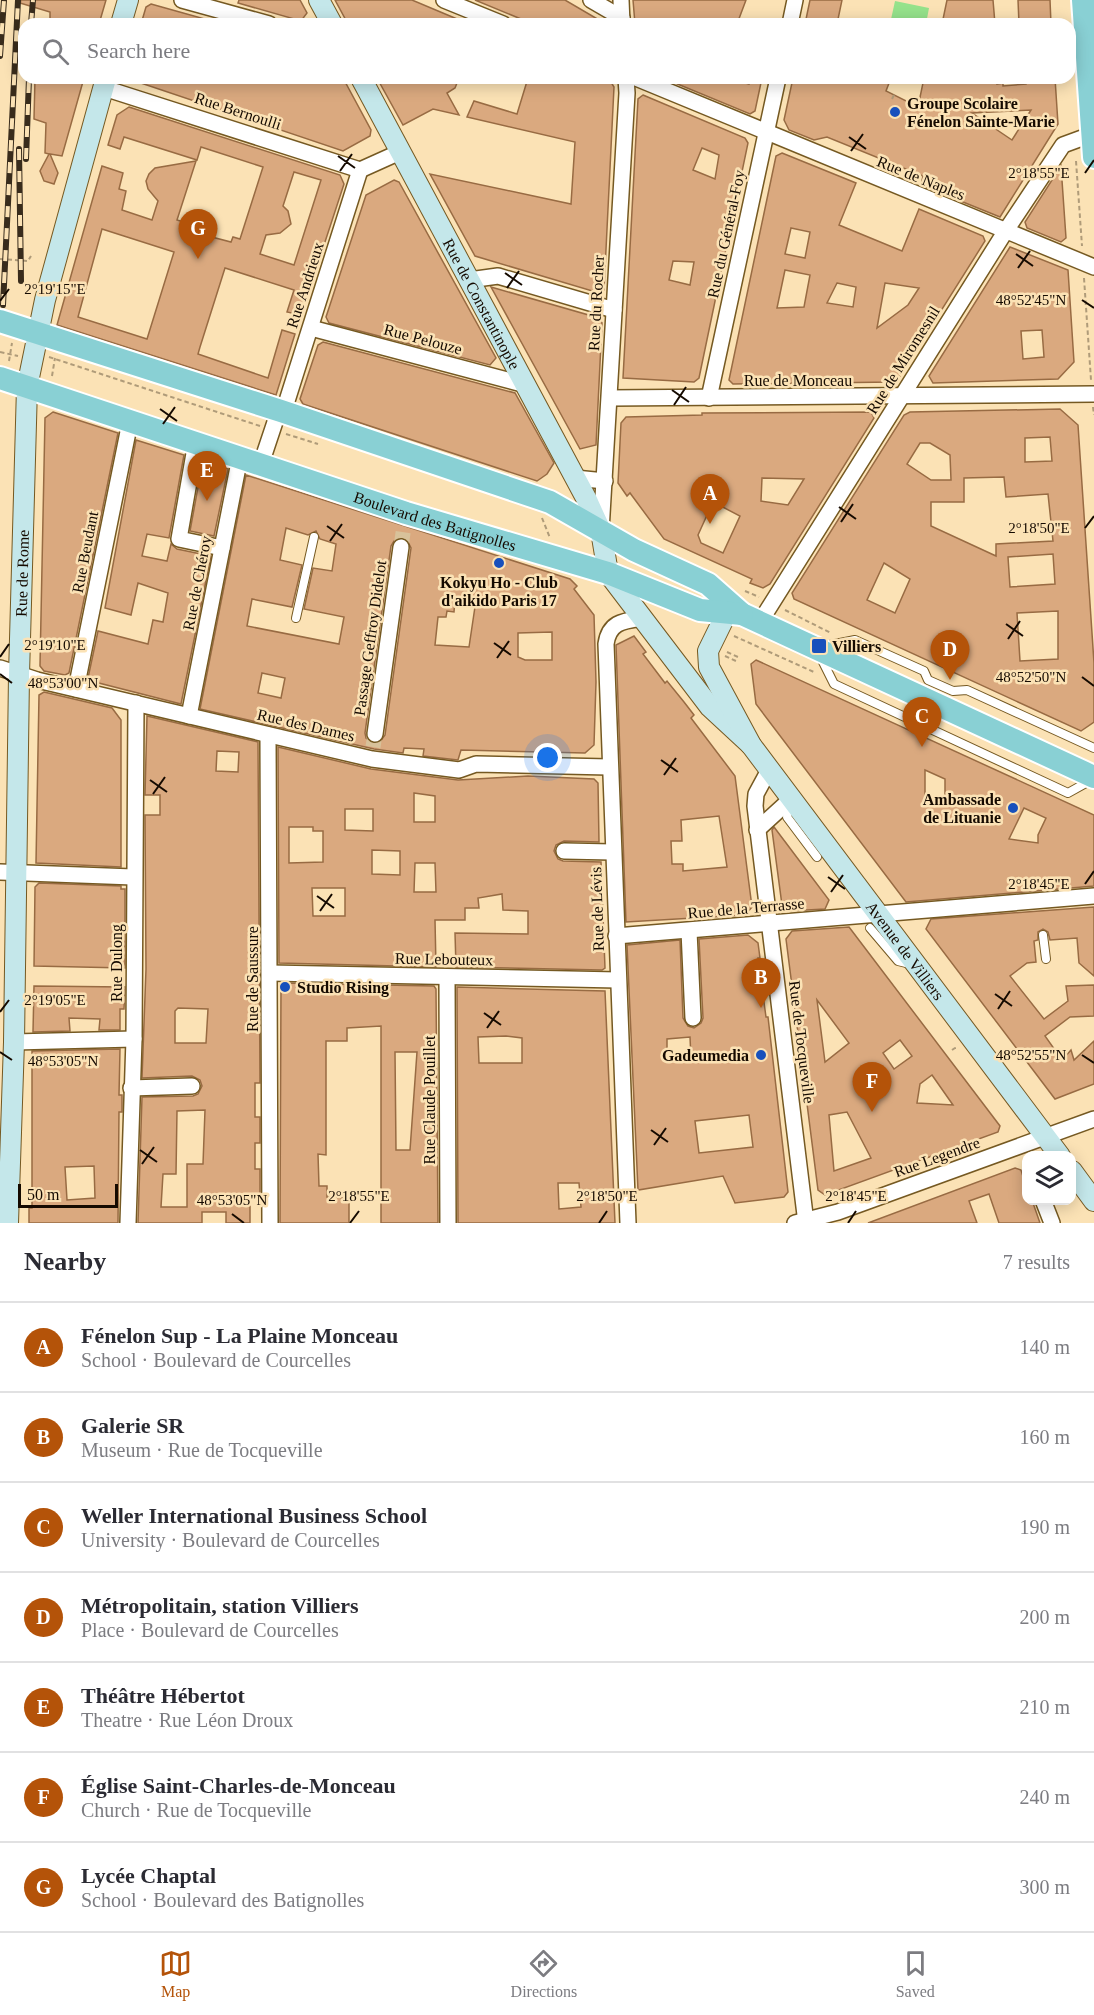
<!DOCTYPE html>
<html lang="en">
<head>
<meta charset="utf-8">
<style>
	:root { --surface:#fff; --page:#f7f7f7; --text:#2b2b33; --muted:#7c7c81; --line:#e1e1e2; --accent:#b45309 }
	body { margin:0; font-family:"Times New Roman",serif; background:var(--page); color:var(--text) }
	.controls { position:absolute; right:18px; bottom:18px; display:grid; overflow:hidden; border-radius:12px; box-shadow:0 3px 15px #0003 }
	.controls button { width:54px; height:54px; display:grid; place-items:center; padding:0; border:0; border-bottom:2px solid var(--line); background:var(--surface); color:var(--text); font:30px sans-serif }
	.scale { position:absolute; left:18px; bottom:15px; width:100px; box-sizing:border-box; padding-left:6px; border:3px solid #150a00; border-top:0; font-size:16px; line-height:21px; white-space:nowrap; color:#150a00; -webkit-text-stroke:4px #fbe2b5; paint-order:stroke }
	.you { position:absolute; left:548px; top:758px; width:21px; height:21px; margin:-15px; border:4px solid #fff; border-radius:50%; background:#1a73e8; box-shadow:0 0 0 9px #1a73e833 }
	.badge { display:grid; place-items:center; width:39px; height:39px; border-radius:50%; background:var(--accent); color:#fff; font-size:20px; font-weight:700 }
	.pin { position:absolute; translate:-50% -50px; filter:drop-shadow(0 2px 3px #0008) }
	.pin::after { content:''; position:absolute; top:32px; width:21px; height:18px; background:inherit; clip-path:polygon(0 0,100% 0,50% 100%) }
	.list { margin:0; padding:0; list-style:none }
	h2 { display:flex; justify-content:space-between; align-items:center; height:78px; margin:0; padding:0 24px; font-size:26px }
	h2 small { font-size:20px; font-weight:400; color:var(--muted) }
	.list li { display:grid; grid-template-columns:39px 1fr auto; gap:18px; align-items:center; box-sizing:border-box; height:90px; padding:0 24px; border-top:2px solid var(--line) }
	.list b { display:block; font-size:22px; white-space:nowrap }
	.list p { margin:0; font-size:20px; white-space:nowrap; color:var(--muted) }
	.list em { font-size:20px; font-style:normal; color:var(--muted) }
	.icon { flex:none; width:33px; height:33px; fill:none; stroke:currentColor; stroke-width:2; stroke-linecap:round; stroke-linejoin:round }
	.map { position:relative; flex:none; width:1094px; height:1223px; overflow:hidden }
	.search { position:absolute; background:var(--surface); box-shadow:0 3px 15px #0003; left:18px; right:18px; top:18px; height:66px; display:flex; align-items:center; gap:15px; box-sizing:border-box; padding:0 21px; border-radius:18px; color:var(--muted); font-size:22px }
	.sheet { height:708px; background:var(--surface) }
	nav { display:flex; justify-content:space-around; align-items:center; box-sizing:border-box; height:84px; border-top:2px solid var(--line); background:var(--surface); font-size:16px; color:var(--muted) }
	nav a { display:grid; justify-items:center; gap:3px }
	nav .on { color:var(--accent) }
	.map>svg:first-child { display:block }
	.green { fill:#95e28b }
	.building { fill:#daa97f; stroke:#986b43; stroke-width:1.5; fill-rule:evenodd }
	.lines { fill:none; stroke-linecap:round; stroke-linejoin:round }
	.street-tunnel { stroke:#d8c29a; stroke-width:15; stroke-dasharray:15 8; stroke-linecap:butt }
	.lane-casing { stroke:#755922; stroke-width:10 }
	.street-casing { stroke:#755922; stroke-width:18 }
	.secondary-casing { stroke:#755922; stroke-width:22 }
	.primary-casing { stroke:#fff; stroke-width:26 }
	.path { stroke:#af9b79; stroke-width:2; stroke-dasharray:4.5 3; stroke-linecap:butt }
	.lane { stroke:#fff; stroke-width:8 }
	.street { stroke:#fff; stroke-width:15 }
	.secondary { stroke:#c4e7ea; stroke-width:20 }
	.primary { stroke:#89d0d4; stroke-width:22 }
	.rail-casing { stroke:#392c1c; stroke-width:6 }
	.rail { stroke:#fbe2b5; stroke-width:4; stroke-dasharray:11; stroke-linecap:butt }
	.ticks { fill:none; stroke:#150a00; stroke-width:2 }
	.poi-dot { fill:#1850bc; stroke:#fbe2b5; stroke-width:2 }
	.labels { text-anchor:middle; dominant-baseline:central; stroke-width:5; stroke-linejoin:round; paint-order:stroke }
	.poi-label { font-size:16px; font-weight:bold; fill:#150a00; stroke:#fbe2b5; text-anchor:start }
	.street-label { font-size:16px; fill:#150a00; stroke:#fbe2b5 }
	.ticks-label { font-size:15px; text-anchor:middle; fill:#150a00; stroke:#fbe2b5; stroke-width:5; stroke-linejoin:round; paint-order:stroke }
</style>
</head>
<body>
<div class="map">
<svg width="1094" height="1223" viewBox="0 0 1094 1223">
	<rect width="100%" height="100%" fill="#fbe2b5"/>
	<polygon class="green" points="895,1 929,8 926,24 890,24"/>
	<g class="building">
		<polygon points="21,0 106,0 99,24 50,24 50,12 20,3"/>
		<polygon points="239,0 300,0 307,13 301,21 238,3"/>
		<polygon points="335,0 412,0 469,24 348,24"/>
		<polygon points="475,0 565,0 606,24 533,24"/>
		<polygon points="633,0 746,0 737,24 635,24"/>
		<polygon points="810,0 842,0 837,24 805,24"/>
		<polygon points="947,0 993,0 995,24 942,24"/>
		<polygon points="1018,0 1050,0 1051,24 1019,24"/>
		<polygon points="151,4 212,21 212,24 141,24 146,7"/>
		<polygon points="35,78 84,78 62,156 50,154 58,173 54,184 44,181 40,171 49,154 45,153 46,123 34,119"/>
		<polygon points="126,78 343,78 371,130 370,136 343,151"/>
		<polygon points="377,78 459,78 455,88 447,93 459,115 433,109 403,125"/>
		<polygon points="528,78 601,78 611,82 614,87 604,290 599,293 475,256 430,174 571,204 575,142 467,117 474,101 517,114"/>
		<polygon points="663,78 728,78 749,84 751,78 762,78 755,111 750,114"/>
		<path d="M793,78H891L886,91L918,107L924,78H997V84L1003,83V86L1026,84V78H1055L1058,124L1000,217L921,185L923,176L827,137L814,140L789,130L784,120ZM1031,110L1012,140L972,113Z"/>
		<path d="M643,95L745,138L748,143L699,378L694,382L623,378L638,99ZM702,148L719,155L715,179L693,170ZM673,261L694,262L690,285L669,280Z"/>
		<path d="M129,107L340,175L344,184L301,315L287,312L294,290L225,268L200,347L198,354L268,378L282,330L295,334L276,395L57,325L102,166L123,173L119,189L126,191L122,210L152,220L158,201L148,189L146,181L149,174L155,168L196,161L177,220L184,222L182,227L208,236L231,242L233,237L240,239L263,167L201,147L197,160L124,137L120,149L108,145L117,115ZM294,172L321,180L294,265L260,254L266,235L280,233L291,224L288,211L283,206ZM102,229L174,252L147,339L78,317Z"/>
		<path d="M782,153L856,183L839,225L902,251L919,209L983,236L985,241L898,379L893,382L733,384L729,380L776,156ZM791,228L810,232L805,258L785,254ZM785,270L810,275L804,307L777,308ZM837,283L856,287L853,307L827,303ZM885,283L919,288L908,305L877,328Z"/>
		<polygon points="1061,166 1066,238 1061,242 1027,228 1025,222"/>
		<polygon points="394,180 399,182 496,358 490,365 329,323 326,317 366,195"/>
		<path d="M1010,247L1068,270L1074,362L1058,379L933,383L929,376ZM1042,330L1044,357L1023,359L1021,331Z"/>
		<polygon points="491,287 599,318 602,323 596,445 580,449"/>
		<polygon points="323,342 515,393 554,463 547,474 537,481 303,404 300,399 318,345"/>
		<path d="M1060,409L1078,425L1094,663V722L1081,731L794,599L792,593L904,415L910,412ZM1050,437L1052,461L1025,462V438ZM920,443H930L950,455L951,480H931L907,464ZM1004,477L1006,497L1048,494L1053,541L996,544V556L931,526V502H964V478ZM1053,554L1055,584L1010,587L1008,557ZM884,563L910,579L895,613L867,600ZM1058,611V659L1020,661L1017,613Z"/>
		<polygon points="53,412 118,433 69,673 65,675 44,671 40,666 45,418"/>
		<path d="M871,412L874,418L770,584L763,588L750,583L752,579L664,539L630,493L627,496L618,483L621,423L626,417L702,415V413ZM762,478L804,479L788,505L761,501ZM713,502L740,516L723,553L701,543L698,535Z"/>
		<polygon points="136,440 184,455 169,538 147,534 142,556 167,561 171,544 177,549 211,556 181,704 91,681 88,678 98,631 148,644 153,620 163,622 168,593 138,583 131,615 105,608"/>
		<polygon points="203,460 228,469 214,536 190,531"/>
		<path d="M246,475L570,579L577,586L574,589L594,615L596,682L594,745L585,753L461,750L458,760L423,756L424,749L404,748L403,753L374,749L200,709ZM286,528L308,535L316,531L320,539L336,544L332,571L313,568L304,609L344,617L339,644L247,626L252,599L292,607L302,565L280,560ZM402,537L407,540L411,548L385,735L379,743L373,744L366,738L365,733L391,546L394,541ZM455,599L476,600L469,647L435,645L438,617H446L447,611L454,612ZM552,632V660H525L518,657V633ZM262,673L285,678L281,698L258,693Z"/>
		<path d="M634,636L646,652L643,654L665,683L667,681L684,702L694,715L691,718L735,776L752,907L745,915L626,922L616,645ZM719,816L727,867L683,871V864H672L671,841H682L681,820Z"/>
		<path d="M756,660L1094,815V886L906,902L756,704L751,664ZM925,770L945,779V803H925ZM1024,808L1046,818L1038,835V843L1009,839Z"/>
		<polygon points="44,692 112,708 121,720 121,867 36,863 39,695"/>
		<path d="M147,716L258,742L260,1083H255V1117H260V1143H255V1169H260V1195H250V1223H226V1212H202V1223H138L142,1097L193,1096L198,1094L202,1086L200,1080L192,1076L142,1078L146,969L145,815H160V795H145ZM217,751L239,752L238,772L216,771ZM178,1008L208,1009L206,1043H175V1011ZM205,1110L203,1164H187V1207H161L163,1174H176L177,1111Z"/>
		<path d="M278,747L371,769L458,780L528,776L594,779L598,783L599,842L564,841L556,845L554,851L558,859L563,861L601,862L605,968L602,970L456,967L455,933L528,934V911L503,910L502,894L478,898L479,908H465V920H435L436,967L279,963ZM414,793L435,796V822H414ZM345,809H373V831L345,830ZM289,827H313V831H323V862L289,863ZM372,850L400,851V875L372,874ZM415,863H435L436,892H414ZM312,888H345V916H313Z"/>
		<polygon points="774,827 829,900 825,909 789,911 782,905 772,830"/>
		<polygon points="39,883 121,886 121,889 125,889 125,968 34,966 35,887"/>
		<polygon points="1094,907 1094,976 1079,963 1077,938 1050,940 1048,932 1043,929 1038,932 1038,940 1034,941 1036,962 1027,963 1010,976 1044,1019 1068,1001 1066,986 1094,985 1094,1016 1070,1017 1045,1036 1062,1060 1071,1050 1074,1060 1094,1041 1094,1084 1055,1099 926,929 931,919"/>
		<path d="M849,927L1000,1126L998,1132L825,1195L818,1190L786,939L792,931ZM817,1000L849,1043L825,1062ZM900,1040L912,1056L894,1069L883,1053ZM932,1075L953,1105L917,1103L920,1084ZM847,1112L871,1158L834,1171L829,1115Z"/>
		<path d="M748,935L758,943L760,958H758L766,1017H768L788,1192L784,1197L735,1203L723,1176L638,1190L627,945L680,940L683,1018L688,1026L694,1028L701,1023L703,1018L699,939ZM690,1037L691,1059L667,1060V1039ZM749,1115L753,1147L699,1153L695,1121Z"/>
		<path d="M283,983L434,986L436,989L438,1223H381V1026L347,1028V1041H326V1155L318,1154L319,1186H327V1197L349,1198V1223H280L281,986ZM395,1052H417L410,1150H396Z"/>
		<polygon points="34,986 125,987 124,1009 120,1009 120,1030 99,1030 100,1019 69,1018 70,1031 33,1032"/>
		<path d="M457,987L605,991L615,1223H458ZM506,1036L522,1038V1063H479L478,1037ZM558,1183H579L581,1207L559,1209Z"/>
		<path d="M120,1049L119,1095H122V1112H119L118,1223H29V1208H32V1051ZM94,1166L95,1198L67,1200L65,1167Z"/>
		<polygon points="1015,1168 1021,1170 1026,1186 1026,1200 1032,1200 1040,1223 999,1223 989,1194 969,1201 977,1223 868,1223"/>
	</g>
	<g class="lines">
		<g class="street-tunnel">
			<polyline points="401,547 404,526"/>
			<polyline points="373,747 375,734"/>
		</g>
		<defs>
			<g id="lane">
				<polyline points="296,618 314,537"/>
				<polyline points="825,646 855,640 924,671 928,680 953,691 967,690 1094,748"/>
				<polyline points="820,656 834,684 1068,793 1093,779"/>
				<polyline points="790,804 787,817 817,857"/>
				<polyline points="870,928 898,961 910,964"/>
				<polyline points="1043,935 1046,959"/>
			</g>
			<g id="street">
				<polyline points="182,0 269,24"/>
				<polyline points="444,0 503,24"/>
				<polyline points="591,0 622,18"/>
				<polyline points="621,0 622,24"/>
				<polyline points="790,24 795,0"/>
				<polyline points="636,78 1094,267"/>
				<polyline points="104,88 360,170"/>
				<polyline points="360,170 400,152"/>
				<polyline points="469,280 498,276 614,310"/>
				<polyline points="311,328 526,385"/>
				<polyline points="610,398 1094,394"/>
				<polyline points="709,398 778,78"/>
				<polyline points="196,442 179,539 222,548"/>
				<polyline points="261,464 275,422 286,404 360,170"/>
				<polyline points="575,478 605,481"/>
				<polyline points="601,531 627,93 626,78"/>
				<polyline points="760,622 1005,232 1063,145 1093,134"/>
				<polyline points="0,668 37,680 372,759 459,770 476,764 609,767"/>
				<polyline points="76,689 130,422"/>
				<polyline points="189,716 240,457"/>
				<polyline points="375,734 401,547"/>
				<polyline points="268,735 270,1223"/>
				<polyline points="769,770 756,794 755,806 806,1223"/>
				<polyline points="757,830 791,799"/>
				<polyline points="564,851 612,852"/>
				<polyline points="0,872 133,877"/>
				<polyline points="689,931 693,1018"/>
				<polyline points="616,936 1094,896"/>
				<polyline points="270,973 618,980"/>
				<polyline points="447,977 448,1223"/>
				<polyline points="14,1042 134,1039"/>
				<polyline points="131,1088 192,1086"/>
				<polyline points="1043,1200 1052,1223"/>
				<polyline points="128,1223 134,1039 136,703"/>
				<path d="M628,1223L606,644C609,622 623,621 643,618"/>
				<polyline points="795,1223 838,1212 1094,1119"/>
			</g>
			<g id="secondary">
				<polyline points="319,0 332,24"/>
				<polyline points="121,24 128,0"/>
				<path id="s1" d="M361,78L586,498L601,531L608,573L710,707L751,745"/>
				<path id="s2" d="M731,604L708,651L709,667L751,745L1060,1156"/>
				<polyline points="1072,1171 1094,1201"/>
				<path id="s3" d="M8,1223L14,1042L19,675L27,387L45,300L106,78"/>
			</g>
			<g id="primary">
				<polyline points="1083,0 1094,157"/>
				<polyline points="0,321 281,411 550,502 634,550 708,584 742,614 1094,777"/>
				<path id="s4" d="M0,378L406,513L608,573L700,610L742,614"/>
			</g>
		</defs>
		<use href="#lane" class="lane-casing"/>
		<use href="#street" class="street-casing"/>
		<use href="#secondary" class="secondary-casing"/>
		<use href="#primary" class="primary-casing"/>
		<g class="path">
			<polyline points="892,99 894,95"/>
			<polyline points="908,106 910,102"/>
			<polyline points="1076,161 1082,246"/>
			<polyline points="0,259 28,261 31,256"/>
			<polyline points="1084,278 1091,380"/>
			<polyline points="0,352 18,356"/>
			<polyline points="49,357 260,426"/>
			<polyline points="9,361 12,343"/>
			<polyline points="52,376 55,358"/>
			<polyline points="1093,407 1094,415"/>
			<polyline points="286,434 318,444"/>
			<polyline points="542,518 550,538"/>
			<polyline points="745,591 759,597"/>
			<polyline points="785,610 831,633"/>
			<polyline points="734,636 816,673"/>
			<polyline points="727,652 738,657"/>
			<polyline points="725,656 736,661"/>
			<polyline points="952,1050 955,1048 955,1051"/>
		</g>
		<use href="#lane" class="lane"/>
		<use href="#street" class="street"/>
		<use href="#secondary" class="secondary"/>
		<use href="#primary" class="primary"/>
		<defs>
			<g id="rail">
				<polyline points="31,24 33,0"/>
				<polyline points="0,56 4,0"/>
				<polyline points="19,149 21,281"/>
				<polyline points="26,159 29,78"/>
				<polyline points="3,305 18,0"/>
			</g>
		</defs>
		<use href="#rail" class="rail-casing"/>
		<use href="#rail" class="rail"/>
	</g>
	<path class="ticks" d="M849,137L866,149M851,151L863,134M338,156L355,168M340,171L352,154M1085,173L1094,160M1016,254L1033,266M1018,268L1030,251M505,273L522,285M507,288L519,271M1082,300L1094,308M0,301L9,289M672,390L689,402M674,405L686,387M160,409L177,421M163,424L175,407M839,507L856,519M841,522L853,504M327,526L344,538M1085,528L1094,516M330,541L342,524M1006,624L1023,636M1008,639L1020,621M494,643L511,655M0,657L9,644M497,658L509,641M0,674L12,683M1082,677L1094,686M661,760L678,772M664,775L676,758M150,780L167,792M153,794L165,777M828,877L845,889M1085,884L1094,871M831,892L843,875M317,896L334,908M320,911L332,894M995,994L1012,1006M998,1009L1010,991M0,1012L9,1000M484,1013L501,1025M487,1028L499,1011M0,1052L12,1060M1082,1055L1094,1063M651,1130L668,1142M654,1145L666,1128M140,1150L157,1162M142,1164L154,1147M232,1214L244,1223M350,1223L359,1211M599,1223L607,1211M848,1223L856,1211"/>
	<g class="poi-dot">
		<circle cx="895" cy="112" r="6"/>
		<circle cx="499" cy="563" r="6"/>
		<rect x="811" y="638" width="16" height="16" rx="3"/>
		<circle cx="1013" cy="808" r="6"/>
		<circle cx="285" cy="987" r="6"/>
		<circle cx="761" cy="1055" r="6"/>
	</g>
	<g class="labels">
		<g class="poi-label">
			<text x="907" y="103">Groupe Scolaire<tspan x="907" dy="18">Fénelon Sainte-Marie</tspan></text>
			<text x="499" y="582" text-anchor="middle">Kokyu Ho - Club<tspan x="499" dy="18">d'aikido Paris 17</tspan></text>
			<text x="832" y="646">Villiers</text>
			<text x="1001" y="799" text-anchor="end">Ambassade<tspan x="1001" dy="18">de Lituanie</tspan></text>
			<text x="297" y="987">Studio Rising</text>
			<text x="749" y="1055" text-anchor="end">Gadeumedia</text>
		</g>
		<g class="street-label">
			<text transform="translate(238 111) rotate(18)">Rue Bernoulli</text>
			<text transform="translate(921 178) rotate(22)">Rue de Naples</text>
			<text transform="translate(726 234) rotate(-78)">Rue du Général-Foy</text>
			<text transform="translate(305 285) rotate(-72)">Rue Andrieux</text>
			<text transform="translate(596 303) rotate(-87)">Rue du Rocher</text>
			<text stroke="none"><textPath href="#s1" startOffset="256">Rue de Constantinople</textPath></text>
			<text transform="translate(423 339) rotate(15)">Rue Pelouze</text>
			<text transform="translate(903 360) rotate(-58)">Rue de Miromesnil</text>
			<text x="798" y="380">Rue de Monceau</text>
			<text stroke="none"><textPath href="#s4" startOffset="458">Boulevard des Batignolles</textPath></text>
			<text transform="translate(85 552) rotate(-79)">Rue Beudant</text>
			<text stroke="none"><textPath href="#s3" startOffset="650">Rue de Rome</textPath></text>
			<text transform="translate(197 583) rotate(-79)">Rue de Chéroy</text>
			<text transform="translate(370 638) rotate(-82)">Passage Geffroy Didelot</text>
			<text transform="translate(306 725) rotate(13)">Rue des Dames</text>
			<text transform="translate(746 908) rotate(-5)">Rue de la Terrasse</text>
			<text transform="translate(597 909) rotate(-92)">Rue de Lévis</text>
			<text stroke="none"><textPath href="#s2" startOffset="414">Avenue de Villiers</textPath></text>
			<text transform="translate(444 959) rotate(1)">Rue Lebouteux</text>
			<text transform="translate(116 963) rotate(-90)">Rue Dulong</text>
			<text transform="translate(252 979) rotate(-90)">Rue de Saussure</text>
			<text transform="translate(802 1042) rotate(83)">Rue de Tocqueville</text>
			<text transform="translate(429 1100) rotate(-90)">Rue Claude Pouillet</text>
			<text transform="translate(937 1157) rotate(-20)">Rue Legendre</text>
		</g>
	</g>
	<g class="ticks-label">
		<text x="1039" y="178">2°18'55"E</text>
		<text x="55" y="294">2°19'15"E</text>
		<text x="1031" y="305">48°52'45"N</text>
		<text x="1039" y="533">2°18'50"E</text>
		<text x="55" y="650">2°19'10"E</text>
		<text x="1031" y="682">48°52'50"N</text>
		<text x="63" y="688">48°53'00"N</text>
		<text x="1039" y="889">2°18'45"E</text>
		<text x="55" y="1005">2°19'05"E</text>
		<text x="1031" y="1060">48°52'55"N</text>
		<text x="63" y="1066">48°53'05"N</text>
		<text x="359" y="1201">2°18'55"E</text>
		<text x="607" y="1201">2°18'50"E</text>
		<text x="856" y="1201">2°18'45"E</text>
		<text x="232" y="1205">48°53'05"N</text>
	</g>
</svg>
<div class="controls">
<button><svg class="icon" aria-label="layers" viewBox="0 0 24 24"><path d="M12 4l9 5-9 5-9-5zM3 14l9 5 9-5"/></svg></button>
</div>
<div class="scale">50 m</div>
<div class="you"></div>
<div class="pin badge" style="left:710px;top:524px">A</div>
<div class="pin badge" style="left:761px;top:1008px">B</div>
<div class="pin badge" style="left:922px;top:747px">C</div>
<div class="pin badge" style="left:950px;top:680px">D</div>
<div class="pin badge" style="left:207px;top:501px">E</div>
<div class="pin badge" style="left:872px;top:1112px">F</div>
<div class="pin badge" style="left:198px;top:259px">G</div>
<div class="search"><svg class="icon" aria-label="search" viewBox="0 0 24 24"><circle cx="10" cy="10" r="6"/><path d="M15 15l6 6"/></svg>Search here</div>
</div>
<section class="sheet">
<h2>Nearby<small>7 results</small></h2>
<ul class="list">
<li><span class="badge">A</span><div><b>Fénelon Sup - La Plaine Monceau</b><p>School · Boulevard de Courcelles</p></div><em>140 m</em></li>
<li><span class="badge">B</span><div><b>Galerie SR</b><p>Museum · Rue de Tocqueville</p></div><em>160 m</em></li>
<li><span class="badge">C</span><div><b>Weller International Business School</b><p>University · Boulevard de Courcelles</p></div><em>190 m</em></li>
<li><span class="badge">D</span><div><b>Métropolitain, station Villiers</b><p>Place · Boulevard de Courcelles</p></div><em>200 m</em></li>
<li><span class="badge">E</span><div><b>Théâtre Hébertot</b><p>Theatre · Rue Léon Droux</p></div><em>210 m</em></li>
<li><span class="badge">F</span><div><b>Église Saint-Charles-de-Monceau</b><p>Church · Rue de Tocqueville</p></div><em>240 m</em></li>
<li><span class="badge">G</span><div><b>Lycée Chaptal</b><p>School · Boulevard des Batignolles</p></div><em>300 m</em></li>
</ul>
</section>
<nav>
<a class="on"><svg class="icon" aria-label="map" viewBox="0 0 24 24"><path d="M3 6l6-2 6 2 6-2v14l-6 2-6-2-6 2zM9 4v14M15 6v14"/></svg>Map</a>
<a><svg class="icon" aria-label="directions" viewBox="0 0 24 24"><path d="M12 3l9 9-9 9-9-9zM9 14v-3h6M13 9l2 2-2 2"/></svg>Directions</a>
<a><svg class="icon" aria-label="saved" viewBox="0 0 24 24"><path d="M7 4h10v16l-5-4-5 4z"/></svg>Saved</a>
</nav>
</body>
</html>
